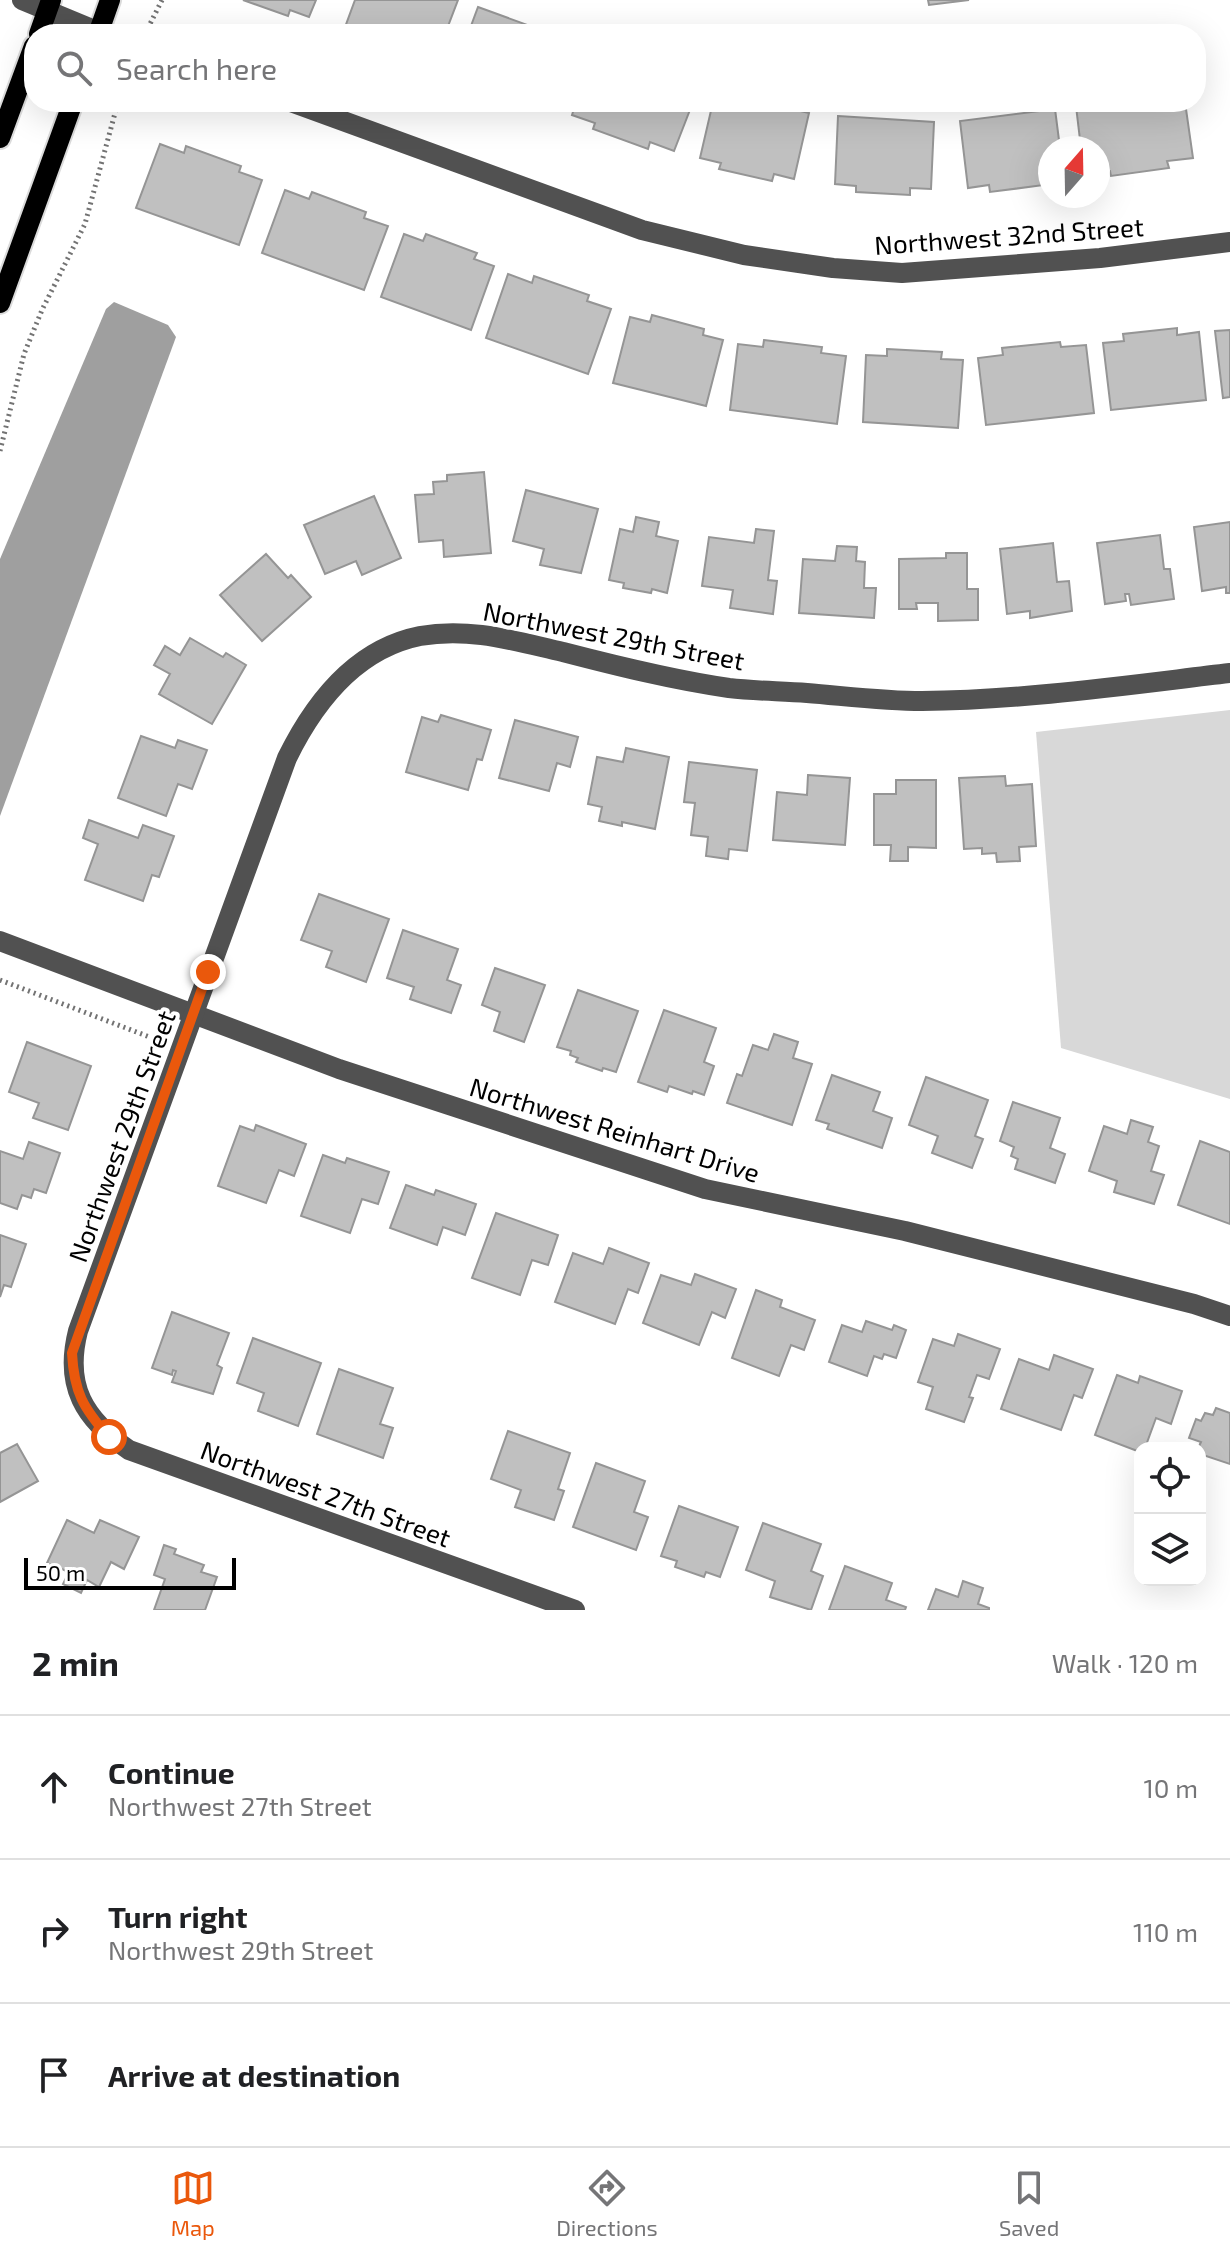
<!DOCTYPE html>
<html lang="en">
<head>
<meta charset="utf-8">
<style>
	:root { --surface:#fff; --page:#f6f6f6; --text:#202124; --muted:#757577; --line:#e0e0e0; --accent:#ea580c }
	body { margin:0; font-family:"Exo 2",sans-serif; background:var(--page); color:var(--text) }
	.controls { position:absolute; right:24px; bottom:24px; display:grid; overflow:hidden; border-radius:16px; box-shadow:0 8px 32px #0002 }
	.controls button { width:72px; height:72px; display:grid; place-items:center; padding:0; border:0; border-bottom:2px solid var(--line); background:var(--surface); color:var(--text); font:40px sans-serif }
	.compass { position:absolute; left:1038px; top:136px; width:72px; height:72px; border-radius:50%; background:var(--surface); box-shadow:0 8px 32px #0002; rotate:20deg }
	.scale { position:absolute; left:24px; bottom:20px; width:212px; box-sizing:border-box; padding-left:8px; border:4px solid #000; border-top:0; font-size:22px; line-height:28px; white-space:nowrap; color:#000; -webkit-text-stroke:6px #fff; paint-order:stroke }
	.stop { position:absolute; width:24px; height:24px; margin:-18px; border:6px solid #ea580c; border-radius:50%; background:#fff }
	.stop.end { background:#ea580c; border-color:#fff; box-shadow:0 2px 8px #0008 }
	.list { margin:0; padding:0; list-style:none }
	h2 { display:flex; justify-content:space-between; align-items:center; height:104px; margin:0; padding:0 32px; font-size:34px }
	h2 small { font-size:26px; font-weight:400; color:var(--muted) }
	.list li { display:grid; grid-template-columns:52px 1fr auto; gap:24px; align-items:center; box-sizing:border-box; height:144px; padding:0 32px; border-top:2px solid var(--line) }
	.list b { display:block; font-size:30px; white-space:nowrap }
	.list p { margin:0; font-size:26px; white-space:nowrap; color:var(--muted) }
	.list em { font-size:26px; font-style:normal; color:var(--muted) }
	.icon { flex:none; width:44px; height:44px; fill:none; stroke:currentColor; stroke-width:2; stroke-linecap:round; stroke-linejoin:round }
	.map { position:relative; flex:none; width:1230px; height:1610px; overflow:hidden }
	.search { position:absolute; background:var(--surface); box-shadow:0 8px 32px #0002; left:24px; right:24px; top:24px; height:88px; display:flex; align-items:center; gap:20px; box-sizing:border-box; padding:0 28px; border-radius:32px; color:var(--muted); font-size:30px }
	.sheet { height:536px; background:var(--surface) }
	nav { display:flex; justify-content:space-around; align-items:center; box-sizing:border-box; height:112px; border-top:2px solid var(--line); background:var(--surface); font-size:22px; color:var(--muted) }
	nav a { display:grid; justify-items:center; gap:4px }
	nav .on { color:var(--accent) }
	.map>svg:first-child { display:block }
	.green { fill:#d8d8d8 }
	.water { fill:#9f9f9f }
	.building { fill:#c0c0c0; stroke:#959595; stroke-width:2 }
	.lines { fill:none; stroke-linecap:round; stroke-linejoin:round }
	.major-casing { stroke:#dbdbdb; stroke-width:24 }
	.path { stroke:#737373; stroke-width:5; stroke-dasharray:2 4; stroke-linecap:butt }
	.minor { stroke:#515151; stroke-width:20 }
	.major { stroke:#000; stroke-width:20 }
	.route { stroke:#ea580c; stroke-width:10 }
	.labels { text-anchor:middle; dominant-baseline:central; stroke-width:8; stroke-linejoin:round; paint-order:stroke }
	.street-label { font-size:26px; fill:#000; stroke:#fff }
</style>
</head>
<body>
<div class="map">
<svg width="1230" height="1610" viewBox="0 0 1230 1610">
	<rect width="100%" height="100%" fill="#fff"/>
	<polygon class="green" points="1230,710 1230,1099 1061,1048 1036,732"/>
	<polygon class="water" points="114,302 168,325 176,337 0,816 0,559 106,309"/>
	<g class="building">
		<polygon points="243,0 316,0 309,17 290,10 288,16"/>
		<polygon points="355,0 458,0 445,34 354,34 344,30"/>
		<polygon points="928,0 969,0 929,5"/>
		<polygon points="478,7 552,34 468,34"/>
		<polygon points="576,102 693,102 674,151 650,142 648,149 593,129 595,123 572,115"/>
		<polygon points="713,102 762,102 809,113 794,179 774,174 772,181 719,169 721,163 700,158"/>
		<polygon points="1105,102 1185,102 1193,158 1167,161 1169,168 1111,176 1110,171 1098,172 1098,148 1081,148 1076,106"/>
		<polygon points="1055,109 1060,148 1050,148 1050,178 1043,178 1044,185 990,192 989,185 968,188 960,121"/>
		<polygon points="838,116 934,122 931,189 910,188 910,195 856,192 856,186 835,184"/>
		<polygon points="160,144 184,153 186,146 241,166 239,172 262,180 239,245 136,208"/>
		<polygon points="285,190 309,199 312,192 366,212 364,218 388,226 364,290 262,253"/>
		<polygon points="404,234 423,241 426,234 477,253 474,259 494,266 471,330 381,297"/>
		<polygon points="508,274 532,283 534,276 589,295 587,301 611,309 588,374 486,338"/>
		<polygon points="652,315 704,329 703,335 723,340 706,406 613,383 630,317 650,322"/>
		<polygon points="1177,328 1177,335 1199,332 1206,400 1111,410 1103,343 1124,341 1123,334"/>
		<polygon points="1230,330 1230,397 1223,398 1215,331"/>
		<polygon points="764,340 822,347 821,353 846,356 837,424 730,410 738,344 763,347"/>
		<polygon points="1060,342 1061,347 1086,345 1094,413 986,425 978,358 1003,355 1002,348"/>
		<polygon points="887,349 942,352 941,359 963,360 958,428 863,422 866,355 887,356"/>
		<polygon points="484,472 491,553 444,557 443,540 419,542 415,495 434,494 433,482 447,481 447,475"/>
		<polygon points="526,490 598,509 581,573 540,565 544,549 513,541"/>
		<polygon points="374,496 401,558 362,575 356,561 325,574 304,525"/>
		<polygon points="636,517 659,522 656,536 678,541 667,593 652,589 651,593 623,588 624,583 609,580 620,529 633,532"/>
		<polygon points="1230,522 1230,593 1226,593 1226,587 1202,591 1194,527"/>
		<polygon points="756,529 774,531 768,580 777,581 773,614 730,608 733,590 702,586 709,537 754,543"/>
		<polygon points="1160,535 1164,569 1170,569 1174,599 1131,605 1129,594 1125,594 1126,601 1105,604 1097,543"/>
		<polygon points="1053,543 1057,582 1069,581 1072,611 1030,618 1030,611 1007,614 1000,549"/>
		<polygon points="837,546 857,547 856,561 865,562 864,588 876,588 874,618 799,613 803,559 835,561"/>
		<polygon points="946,553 967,553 967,589 978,589 978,620 938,621 938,603 916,603 917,609 899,609 899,559 946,558"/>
		<polygon points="266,554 288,578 291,575 311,597 262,641 220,595"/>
		<polygon points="190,638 223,657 226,653 246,665 212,724 159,694 170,674 154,665 165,646 180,655"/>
		<polygon points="441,715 491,730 482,760 477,759 468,790 406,772 422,717 438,722"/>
		<polygon points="515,720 578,737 570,767 557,763 549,791 499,778"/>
		<polygon points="141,736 175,748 178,740 207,750 192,789 178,784 166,816 118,798"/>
		<polygon points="626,748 669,757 655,829 622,822 622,826 599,821 602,807 588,804 597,757 623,762"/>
		<polygon points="689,762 757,770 747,851 729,849 728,859 706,856 708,837 691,835 695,803 684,802"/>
		<polygon points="808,775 850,778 845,845 773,840 777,792 807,795"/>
		<polygon points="1005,776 1006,786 1032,784 1036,846 1019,847 1020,861 997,862 996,853 982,854 982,848 964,849 959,778"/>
		<polygon points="896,780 936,780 936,848 908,847 908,861 890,861 891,845 874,845 874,794 896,794"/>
		<polygon points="89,820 138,838 143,825 174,836 159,877 152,875 143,901 85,880 98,844 83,838"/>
		<polygon points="319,894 389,919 366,982 326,967 332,951 301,940"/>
		<polygon points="403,930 458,949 447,980 461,985 451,1013 410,999 414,987 387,978"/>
		<polygon points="495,968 545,985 524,1042 494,1031 500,1012 482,1005"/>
		<polygon points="578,990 638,1011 616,1072 603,1068 602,1071 576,1062 578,1058 570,1055 571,1051 557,1047"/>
		<polygon points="664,1010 716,1028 704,1062 714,1066 704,1095 693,1091 692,1094 669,1086 667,1092 638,1082"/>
		<polygon points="774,1034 798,1042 793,1058 812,1064 792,1125 727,1103 737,1074 742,1076 753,1045 768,1050"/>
		<polygon points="27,1042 91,1066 68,1130 33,1118 39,1103 9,1092"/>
		<polygon points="832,1075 880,1092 873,1111 892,1118 882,1148 827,1129 829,1124 816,1120"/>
		<polygon points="926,1077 988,1100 975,1136 983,1139 972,1168 932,1153 938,1136 909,1125"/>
		<polygon points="1013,1102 1060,1118 1050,1148 1065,1154 1055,1183 1015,1169 1018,1159 1011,1156 1014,1147 1000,1141"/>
		<polygon points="1131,1120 1153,1127 1148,1142 1159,1146 1151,1171 1164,1175 1154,1204 1114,1192 1117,1181 1089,1171 1104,1126 1127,1134"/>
		<polygon points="256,1125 306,1144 294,1176 279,1170 266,1203 218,1186 240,1126 254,1131"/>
		<polygon points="1200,1141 1230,1152 1230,1224 1178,1205"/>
		<polygon points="29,1142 60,1153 46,1193 34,1189 31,1198 22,1195 17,1209 0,1203 0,1151 23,1159"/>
		<polygon points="323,1155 345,1163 347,1158 389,1172 378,1204 362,1199 350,1233 301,1216"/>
		<polygon points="406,1185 434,1195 436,1190 476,1204 465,1235 443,1227 437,1245 390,1228"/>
		<polygon points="496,1213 558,1235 548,1265 532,1260 520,1295 472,1278"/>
		<polygon points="0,1235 26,1244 11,1287 4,1285 0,1297"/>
		<polygon points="609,1248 649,1263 638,1293 628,1289 615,1324 555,1302 573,1253 603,1264"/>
		<polygon points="695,1274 736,1289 725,1318 712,1312 699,1345 643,1323 661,1275 691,1285"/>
		<polygon points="756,1290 782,1300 780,1307 815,1320 804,1350 791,1345 779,1376 732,1358"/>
		<polygon points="172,1312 229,1333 217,1365 222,1368 213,1394 172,1382 176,1371 173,1370 172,1375 152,1368"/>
		<polygon points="866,1321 892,1330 894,1325 906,1330 896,1358 884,1354 882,1359 874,1356 867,1376 829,1362 842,1325 862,1332"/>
		<polygon points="958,1334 1000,1349 989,1379 977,1375 969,1397 973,1398 964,1422 926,1409 933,1387 918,1382 933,1339 954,1346"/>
		<polygon points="253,1338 321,1363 298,1426 258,1411 264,1393 237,1383"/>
		<polygon points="1054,1355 1093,1369 1082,1398 1074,1395 1061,1430 1001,1409 1019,1359 1049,1370"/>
		<polygon points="339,1369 393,1388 380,1424 393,1428 383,1458 317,1434"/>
		<polygon points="1117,1375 1138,1383 1140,1376 1182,1391 1171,1424 1156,1418 1145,1448 1140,1448 1140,1452 1095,1435"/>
		<polygon points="1216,1408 1230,1413 1230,1464 1200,1454 1198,1448 1201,1442 1189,1438 1196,1419 1201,1421 1205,1413 1213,1415"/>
		<polygon points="508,1431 570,1453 558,1489 564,1491 554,1520 515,1507 521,1490 491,1479"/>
		<polygon points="17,1444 38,1481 0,1502 0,1453"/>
		<polygon points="596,1463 645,1481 634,1512 648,1517 636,1550 573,1527"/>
		<polygon points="679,1506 738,1527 720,1577 706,1572 704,1577 675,1567 677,1561 661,1556"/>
		<polygon points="67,1520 94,1533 100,1520 139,1537 124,1569 111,1562 99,1587 87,1580 81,1593 63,1584 69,1572 47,1563"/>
		<polygon points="763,1523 821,1544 811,1571 823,1576 811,1610 770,1597 775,1581 746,1570"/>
		<polygon points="164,1545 176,1549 174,1554 204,1565 201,1572 217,1577 205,1610 154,1610 165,1579 154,1575"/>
		<polygon points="845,1566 892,1583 886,1600 906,1607 905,1610 829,1610"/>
		<polygon points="963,1581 983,1588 978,1604 989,1608 989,1610 928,1610 936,1589 958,1597"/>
	</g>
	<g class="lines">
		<defs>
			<g id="major">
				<polyline points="39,34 51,0"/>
				<polyline points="98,34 110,0"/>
				<polyline points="0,138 34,46"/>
				<polyline points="0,303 73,102"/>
			</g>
		</defs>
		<use href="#major" class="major-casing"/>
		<g class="path">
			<polyline points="145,34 162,0"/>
			<polyline points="0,451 24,354 42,310 85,224 118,102"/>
			<polyline points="0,980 160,1041"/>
		</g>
		<g class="minor">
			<polyline points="22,0 104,34"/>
			<polyline points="291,102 642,230 744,255 833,268 902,273 1100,258 1230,242"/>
			<polyline points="0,941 339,1069 705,1189 905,1231 1194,1304 1230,1316"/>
			<path d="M575,1610L129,1450C84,1419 64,1386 78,1331L287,758C314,703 355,649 420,636C470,627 514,641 563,652C617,666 673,680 729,688C755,691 781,691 807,693C845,696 884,701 922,701C1025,700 1128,685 1230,673"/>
		</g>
		<use href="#major" class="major"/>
	</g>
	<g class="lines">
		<path class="route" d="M109,1437C83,1408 74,1392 72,1353L208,972"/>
	</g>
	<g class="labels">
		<g class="street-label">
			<text transform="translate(1009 235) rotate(-4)">Northwest 32nd Street</text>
			<text transform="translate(614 635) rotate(11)">Northwest 29th Street</text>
			<text transform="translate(615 1129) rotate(17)">Northwest Reinhart Drive</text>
			<text transform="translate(121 1136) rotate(-70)">Northwest 29th Street</text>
			<text transform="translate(326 1493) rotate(20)">Northwest 27th Street</text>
		</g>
	</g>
</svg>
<div class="controls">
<button><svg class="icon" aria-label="locate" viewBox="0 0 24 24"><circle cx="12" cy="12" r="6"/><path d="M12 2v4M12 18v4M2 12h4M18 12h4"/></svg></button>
<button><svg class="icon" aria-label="layers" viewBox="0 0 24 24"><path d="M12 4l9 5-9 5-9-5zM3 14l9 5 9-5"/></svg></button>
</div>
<svg class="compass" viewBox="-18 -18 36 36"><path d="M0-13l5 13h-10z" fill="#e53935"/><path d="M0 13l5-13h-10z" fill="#757577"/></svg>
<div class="scale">50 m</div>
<div class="stop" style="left:109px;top:1437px"></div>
<div class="stop end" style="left:208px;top:972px"></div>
<div class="search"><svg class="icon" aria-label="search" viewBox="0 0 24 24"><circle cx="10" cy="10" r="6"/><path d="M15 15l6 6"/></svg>Search here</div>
</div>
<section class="sheet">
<h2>2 min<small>Walk · 120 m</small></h2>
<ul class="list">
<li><svg class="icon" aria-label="ahead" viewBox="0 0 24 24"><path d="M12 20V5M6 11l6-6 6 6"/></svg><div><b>Continue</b><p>Northwest 27th Street</p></div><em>10 m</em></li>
<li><svg class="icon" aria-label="right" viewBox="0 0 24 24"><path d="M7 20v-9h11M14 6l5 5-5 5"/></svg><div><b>Turn right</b><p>Northwest 29th Street</p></div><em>110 m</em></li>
<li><svg class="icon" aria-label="arrive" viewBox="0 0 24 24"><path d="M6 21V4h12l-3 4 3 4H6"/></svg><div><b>Arrive at destination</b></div></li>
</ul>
</section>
<nav>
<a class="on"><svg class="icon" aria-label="map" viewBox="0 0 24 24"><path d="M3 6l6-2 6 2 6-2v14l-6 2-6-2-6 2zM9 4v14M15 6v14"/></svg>Map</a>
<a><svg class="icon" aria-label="directions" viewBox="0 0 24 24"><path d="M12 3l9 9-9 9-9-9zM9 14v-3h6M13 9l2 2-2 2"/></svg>Directions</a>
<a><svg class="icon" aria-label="saved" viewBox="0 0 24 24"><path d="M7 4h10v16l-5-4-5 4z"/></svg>Saved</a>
</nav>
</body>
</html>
